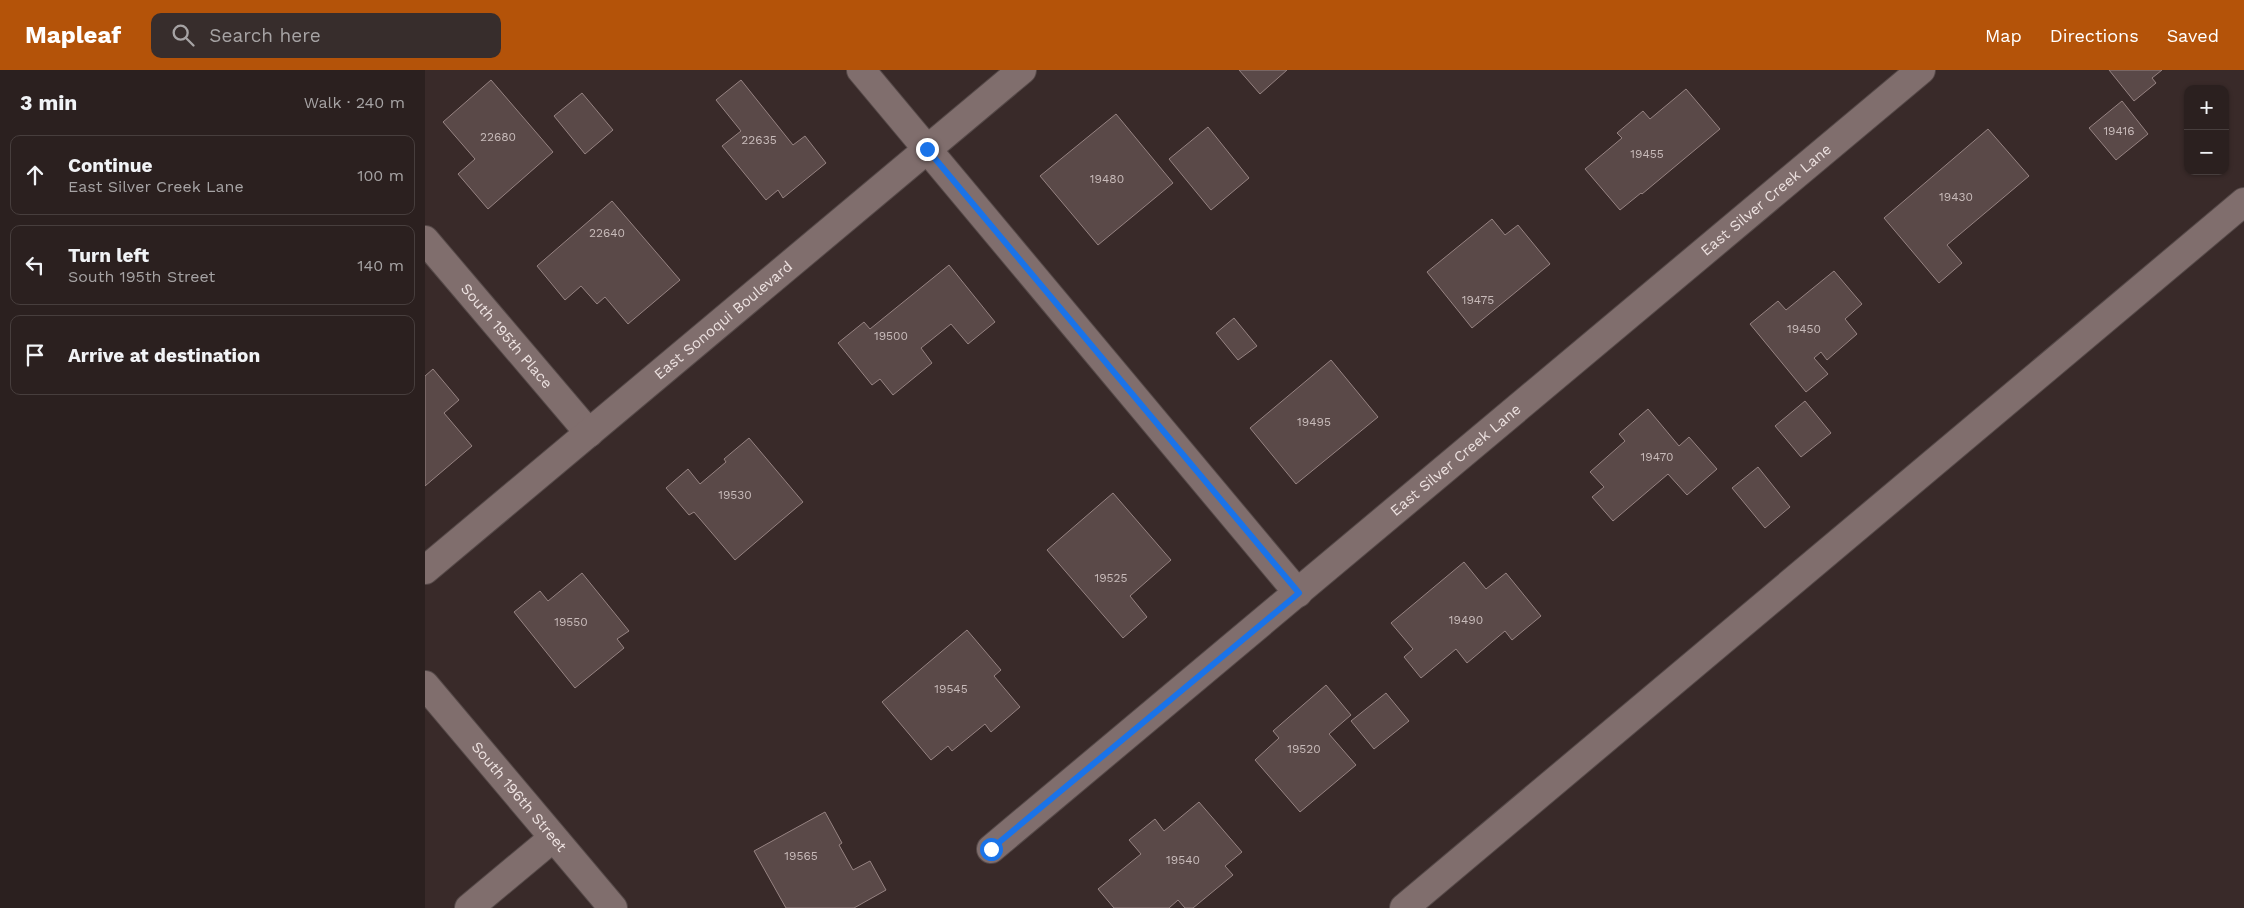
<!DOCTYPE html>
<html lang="en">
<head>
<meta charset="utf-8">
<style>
	:root { --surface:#2b201f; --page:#372d2c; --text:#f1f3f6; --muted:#a6a3a4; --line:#473e3d; --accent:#b45309 }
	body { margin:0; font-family:"Work Sans",sans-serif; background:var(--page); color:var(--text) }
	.controls { position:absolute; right:15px; top:15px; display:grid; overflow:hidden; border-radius:10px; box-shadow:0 1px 4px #0004 }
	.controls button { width:45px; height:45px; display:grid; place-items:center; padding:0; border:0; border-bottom:1px solid var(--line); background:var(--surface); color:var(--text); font:25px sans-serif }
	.stop { position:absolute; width:15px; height:15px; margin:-11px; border:4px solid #1a73e8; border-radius:50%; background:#fff }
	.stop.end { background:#1a73e8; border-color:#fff; box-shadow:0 1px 5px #0008 }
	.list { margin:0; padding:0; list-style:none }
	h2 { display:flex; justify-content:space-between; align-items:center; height:65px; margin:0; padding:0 20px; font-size:21px }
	h2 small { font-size:16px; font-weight:400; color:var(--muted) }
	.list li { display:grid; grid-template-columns:32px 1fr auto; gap:15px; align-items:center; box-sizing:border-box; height:80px; margin:0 10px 10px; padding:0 10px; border:1px solid var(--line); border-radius:10px }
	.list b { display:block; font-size:19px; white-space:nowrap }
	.list p { margin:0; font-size:16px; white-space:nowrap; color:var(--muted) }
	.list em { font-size:16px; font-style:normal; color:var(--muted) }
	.icon { flex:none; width:28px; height:28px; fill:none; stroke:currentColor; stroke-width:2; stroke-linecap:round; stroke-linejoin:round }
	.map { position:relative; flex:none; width:1819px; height:838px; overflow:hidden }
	header { display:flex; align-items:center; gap:30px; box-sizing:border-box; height:70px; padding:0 25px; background:var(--accent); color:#fff }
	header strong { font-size:24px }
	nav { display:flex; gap:28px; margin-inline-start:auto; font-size:18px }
	.search { width:350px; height:45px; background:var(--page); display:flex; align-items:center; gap:12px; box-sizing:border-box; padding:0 18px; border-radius:10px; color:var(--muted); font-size:19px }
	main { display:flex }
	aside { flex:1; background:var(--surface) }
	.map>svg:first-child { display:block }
	.building { fill:#5a4948; stroke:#968382 }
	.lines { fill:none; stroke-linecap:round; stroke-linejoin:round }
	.minor-casing { stroke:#554948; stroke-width:30 }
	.minor { stroke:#806e6d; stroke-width:28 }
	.route { stroke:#1a73e8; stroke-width:6 }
	.labels { text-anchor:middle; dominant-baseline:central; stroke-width:5; stroke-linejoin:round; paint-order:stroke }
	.number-label { font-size:12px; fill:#c8bbba }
	.street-label { font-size:15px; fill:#ece1e0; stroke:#2f211f }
</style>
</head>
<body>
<header>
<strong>Mapleaf</strong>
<div class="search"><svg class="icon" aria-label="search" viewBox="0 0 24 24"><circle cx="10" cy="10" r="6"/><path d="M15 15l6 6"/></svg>Search here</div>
<nav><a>Map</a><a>Directions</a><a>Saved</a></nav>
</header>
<main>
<aside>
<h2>3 min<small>Walk · 240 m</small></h2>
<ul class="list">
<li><svg class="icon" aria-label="ahead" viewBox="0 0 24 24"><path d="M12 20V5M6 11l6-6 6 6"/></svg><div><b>Continue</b><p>East Silver Creek Lane</p></div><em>100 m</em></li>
<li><svg class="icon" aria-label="left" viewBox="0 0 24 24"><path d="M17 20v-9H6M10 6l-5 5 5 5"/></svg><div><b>Turn left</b><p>South 195th Street</p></div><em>140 m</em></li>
<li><svg class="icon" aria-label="arrive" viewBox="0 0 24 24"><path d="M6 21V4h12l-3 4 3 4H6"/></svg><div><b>Arrive at destination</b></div></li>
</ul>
</aside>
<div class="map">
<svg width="1819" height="838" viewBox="0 0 1819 838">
	<rect width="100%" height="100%" fill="#392a29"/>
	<g class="building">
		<polygon points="814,0 862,0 835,24"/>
		<polygon points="1684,0 1737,0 1727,8 1731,13 1709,31"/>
		<polygon points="66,10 128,82 63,139 33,104 50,89 18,52"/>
		<polygon points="316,10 368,75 380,66 401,93 358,128 353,120 341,130 297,76 316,61 291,30"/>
		<polygon points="1261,19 1295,59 1217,124 1216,123 1195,140 1160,99 1197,68 1192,63 1218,41 1225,49"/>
		<polygon points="157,23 188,60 160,84 129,46"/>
		<polygon points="1697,31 1723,64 1691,90 1664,58"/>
		<polygon points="691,44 748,113 673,175 615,106"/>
		<polygon points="783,57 824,108 786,140 744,89"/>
		<polygon points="1563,59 1604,106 1522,175 1537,193 1514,213 1459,148"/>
		<polygon points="187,131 255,210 203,254 180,227 172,234 156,216 140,230 112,196"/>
		<polygon points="1067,149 1080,165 1093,155 1125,194 1047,258 1002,202"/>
		<polygon points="524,195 570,252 543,274 526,254 496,278 507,293 468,325 455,309 447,315 413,273 439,252 445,259"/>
		<polygon points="1409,201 1437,234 1420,249 1432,264 1402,290 1396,282 1389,288 1403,304 1381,322 1325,254 1353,231 1361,240"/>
		<polygon points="809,248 832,276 813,290 791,263"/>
		<polygon points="906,290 953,347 871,414 825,358"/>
		<polygon points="8,299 34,330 19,343 47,376 0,416 0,306"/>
		<polygon points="1380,331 1406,363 1376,387 1350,356"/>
		<polygon points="1223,339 1254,376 1264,367 1292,399 1262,425 1243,404 1188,451 1167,427 1179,417 1165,402 1200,371 1194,364"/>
		<polygon points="324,368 378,432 310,490 269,442 264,445 241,418 263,399 275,414 301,392 299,389"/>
		<polygon points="1333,397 1365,437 1340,458 1307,418"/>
		<polygon points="688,423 746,490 705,526 722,547 698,568 622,480"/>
		<polygon points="1039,492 1061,519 1081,503 1116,546 1087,570 1080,561 1042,593 1031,579 996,608 979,587 988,579 966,553"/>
		<polygon points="157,503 204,561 192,569 199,578 150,618 89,542 115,521 123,531"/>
		<polygon points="542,560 576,600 569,606 595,637 566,662 560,654 527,681 523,676 506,690 457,632"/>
		<polygon points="901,615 926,645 904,664 931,695 875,742 830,690 854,668 848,661"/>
		<polygon points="961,623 984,651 949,679 926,651"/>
		<polygon points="774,732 817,782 800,796 808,805 768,838 760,838 753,830 744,838 689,838 673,819 716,784 704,770 730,749 739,761"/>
		<polygon points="400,742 417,773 414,775 428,800 445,791 461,820 429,838 361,838 329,781"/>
	</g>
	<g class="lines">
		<defs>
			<g id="minor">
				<polyline points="436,0 873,523"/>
				<path id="s1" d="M0,170L164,363"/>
				<path id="s2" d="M0,500L597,0"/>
				<path id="s3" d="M0,615L188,838"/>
				<path id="s4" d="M566,779L1496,0"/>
				<polyline points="44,838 128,768"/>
				<polyline points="979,838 1819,132"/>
			</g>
		</defs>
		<use href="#minor" class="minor-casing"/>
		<use href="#minor" class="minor"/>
	</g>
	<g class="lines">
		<polyline class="route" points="502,79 874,523 566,779"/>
	</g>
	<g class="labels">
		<g class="number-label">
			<text x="1694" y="61">19416</text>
			<text x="73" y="67">22680</text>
			<text x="334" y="70">22635</text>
			<text x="1222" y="84">19455</text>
			<text x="682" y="109">19480</text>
			<text x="1531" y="127">19430</text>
			<text x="182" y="163">22640</text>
			<text x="1053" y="230">19475</text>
			<text x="1379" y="259">19450</text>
			<text x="466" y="266">19500</text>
			<text x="889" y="352">19495</text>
			<text x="1232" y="387">19470</text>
			<text x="310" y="425">19530</text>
			<text x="686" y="508">19525</text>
			<text x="1041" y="550">19490</text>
			<text x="146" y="552">19550</text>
			<text x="526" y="619">19545</text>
			<text x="879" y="679">19520</text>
			<text x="376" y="786">19565</text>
			<text x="758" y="790">19540</text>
		</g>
		<g class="street-label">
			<text stroke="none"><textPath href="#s4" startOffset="1011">East Silver Creek Lane</textPath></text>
			<text stroke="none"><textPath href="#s2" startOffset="389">East Sonoqui Boulevard</textPath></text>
			<text stroke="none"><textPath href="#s1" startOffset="126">South 195th Place</textPath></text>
			<text stroke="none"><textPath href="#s4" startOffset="606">East Silver Creek Lane</textPath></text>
			<text stroke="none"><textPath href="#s3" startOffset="146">South 196th Street</textPath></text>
		</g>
	</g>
</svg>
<div class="controls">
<button>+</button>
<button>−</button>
</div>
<div class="stop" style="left:566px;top:779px"></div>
<div class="stop end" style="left:502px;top:79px"></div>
</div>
</main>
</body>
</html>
